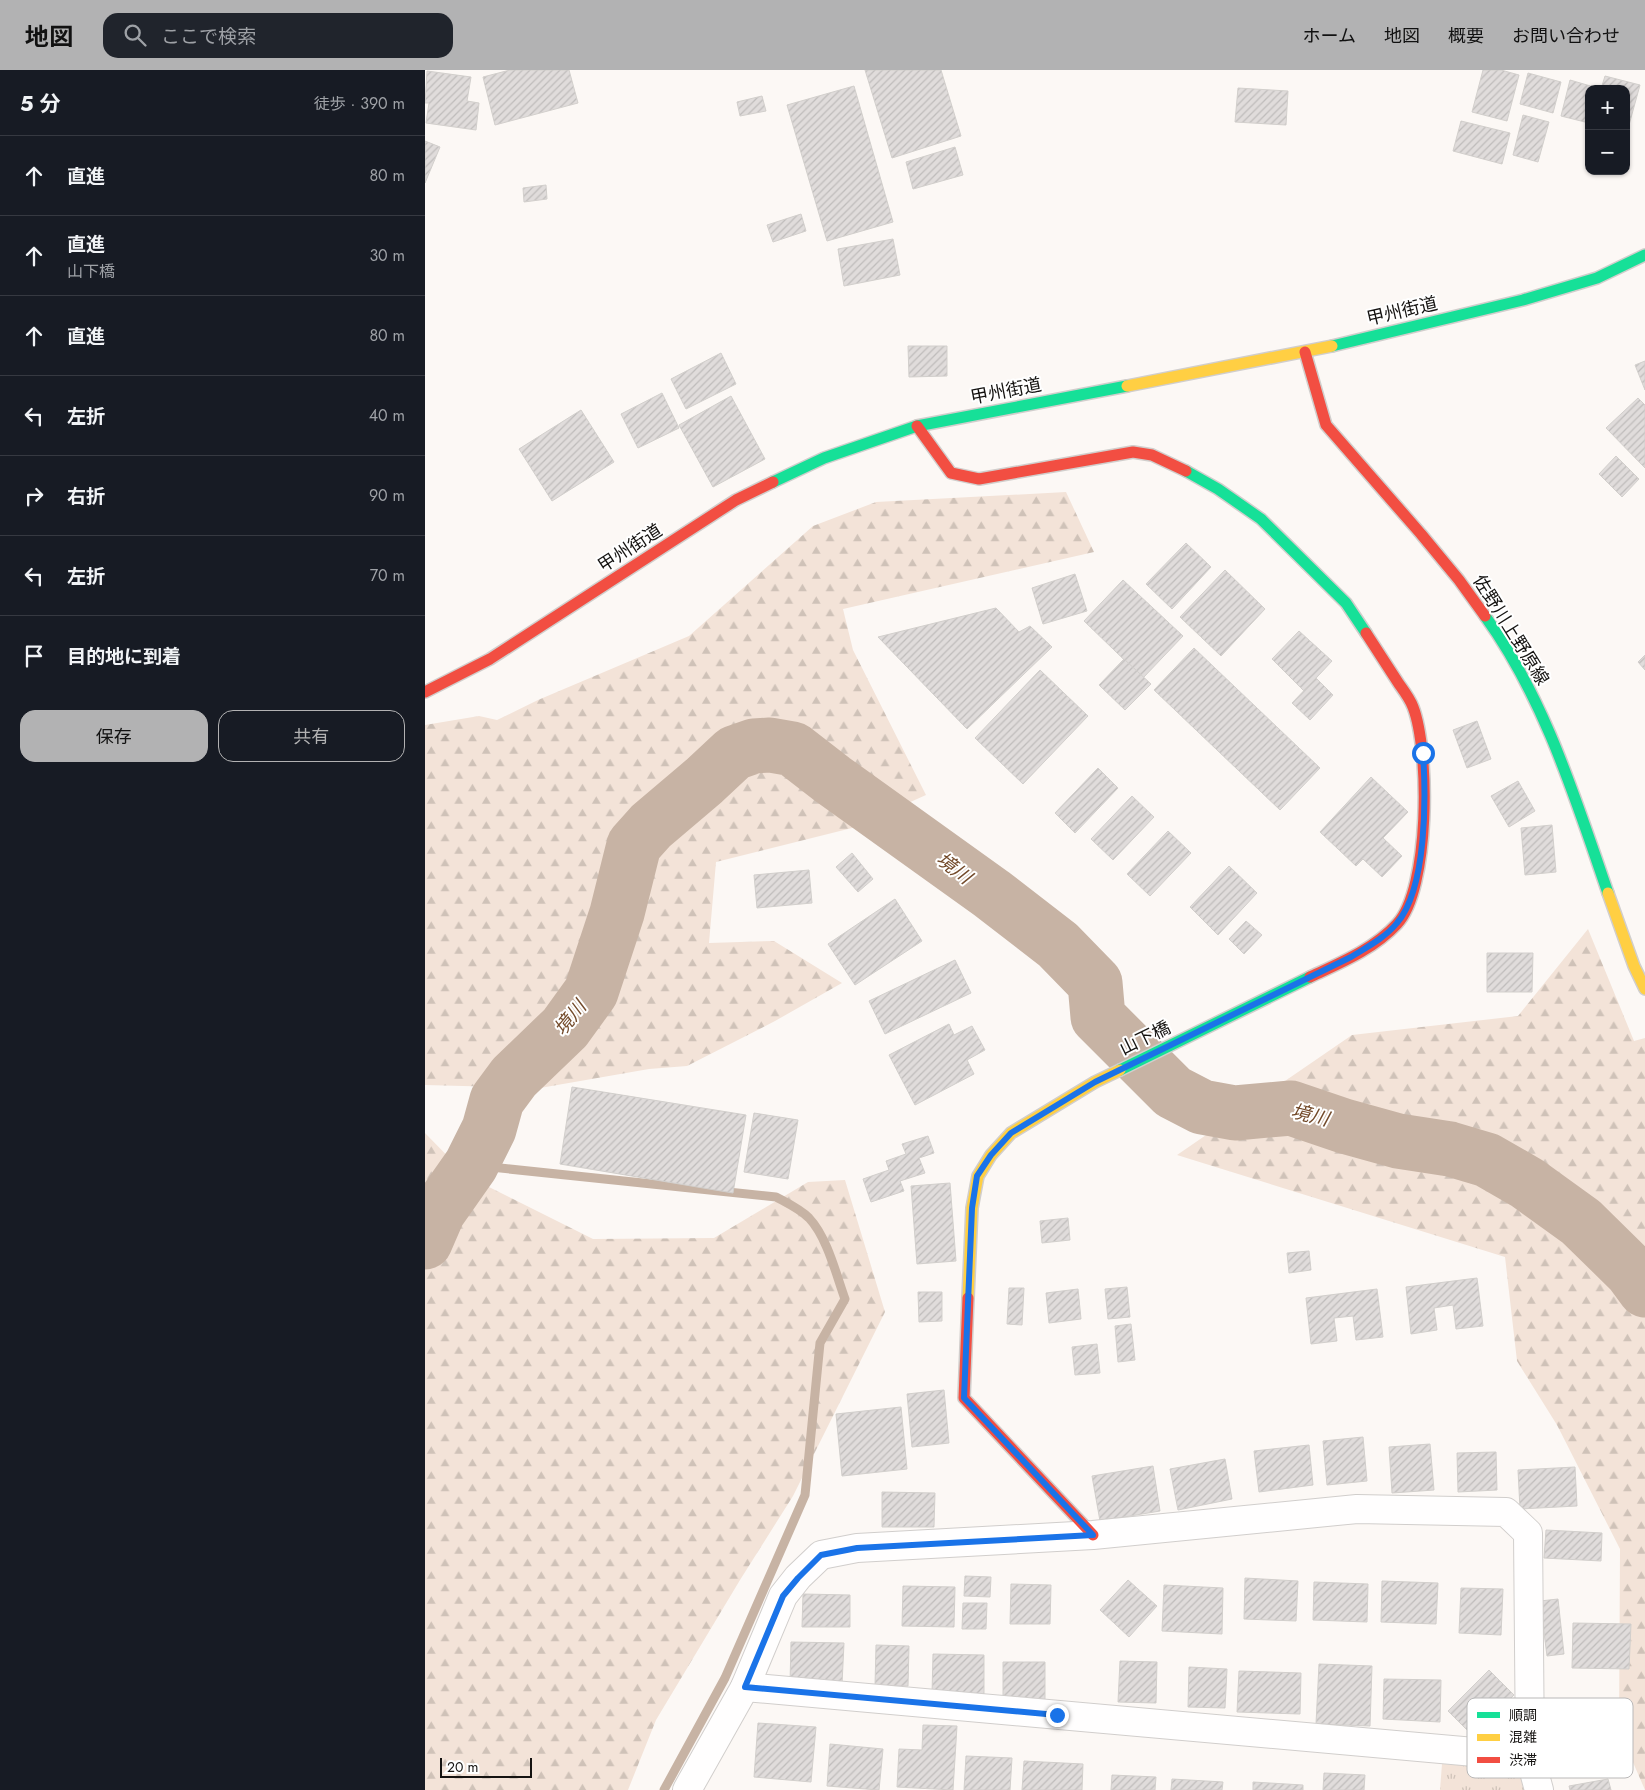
<!DOCTYPE html>
<html lang="ja">
<head>
<meta charset="utf-8">
<style>
	:root { --surface:#171b24; --page:#20242c; --text:#f1f3f6; --muted:#9ea1a6; --line:#363941; --accent:#b2b2b3 }
	body { margin:0; font-family:Jost,"Noto Sans JP",sans-serif; background:var(--page); color:var(--text) }
	.controls { position:absolute; right:15px; top:15px; display:grid; overflow:hidden; border-radius:10px; box-shadow:0 1px 4px #0004 }
	.controls button { width:45px; height:45px; display:grid; place-items:center; padding:0; border:0; border-bottom:1px solid var(--line); background:var(--surface); color:var(--text); font:25px sans-serif }
	.scale { position:absolute; left:15px; bottom:12px; width:92px; box-sizing:border-box; padding-left:5px; border:2px solid #151311; border-top:0; font-size:14px; line-height:18px; white-space:nowrap; color:#151311; -webkit-text-stroke:4px #fff; paint-order:stroke }
	.stop { position:absolute; width:15px; height:15px; margin:-11px; border:4px solid #1a73e8; border-radius:50%; background:#fff }
	.stop.end { background:#1a73e8; border-color:#fff; box-shadow:0 1px 5px #0008 }
	.list { margin:0; padding:0; list-style:none }
	h2 { display:flex; justify-content:space-between; align-items:center; height:65px; margin:0; padding:0 20px; font-size:21px }
	h2 small { font-size:16px; font-weight:400; color:var(--muted) }
	.list li { display:grid; grid-template-columns:32px 1fr auto; gap:15px; align-items:center; box-sizing:border-box; height:80px; padding:0 20px; border-top:1px solid var(--line) }
	.list b { display:block; font-size:19px; white-space:nowrap }
	.list p { margin:0; font-size:16px; white-space:nowrap; color:var(--muted) }
	.list em { font-size:16px; font-style:normal; color:var(--muted) }
	.actions { display:flex; gap:10px; padding:15px 20px }
	.actions a { flex:1; padding:11px 0; border:1px solid var(--accent); border-radius:15px; text-align:center; font-size:18px; color:var(--accent) }
	.actions .main { background:var(--accent); color:#111 }
	.icon { flex:none; width:28px; height:28px; fill:none; stroke:currentColor; stroke-width:2; stroke-linecap:round; stroke-linejoin:round }
	.map { position:relative; flex:none; width:1220px; height:1720px; overflow:hidden }
	header { display:flex; align-items:center; gap:30px; box-sizing:border-box; height:70px; padding:0 25px; background:var(--accent); color:#111 }
	header strong { font-size:24px }
	nav { display:flex; gap:28px; margin-inline-start:auto; font-size:18px }
	.search { width:350px; height:45px; background:var(--page); display:flex; align-items:center; gap:12px; box-sizing:border-box; padding:0 18px; border-radius:15px; color:var(--muted); font-size:19px }
	main { display:flex }
	aside { flex:1; background:var(--surface) }
	.map>svg:first-child { display:block }
	.grass { fill:url(#grass-tufts) }
	.forest { fill:url(#forest-firs) }
	.lines { fill:none; stroke-linecap:round; stroke-linejoin:round }
	.stream { stroke:#c7b3a4; stroke-width:9 }
	.river { stroke:#c7b3a4; stroke-width:55 }
	.building { fill:url(#building-hatch); stroke:#d2cfcc }
	.street-casing { stroke:#d1cecc; stroke-width:30 }
	.fast-casing { stroke:#d1cecc; stroke-width:14 }
	.slow-casing { stroke:#d1cecc; stroke-width:14 }
	.jam-casing { stroke:#d1cecc; stroke-width:14 }
	.street { stroke:#fffefe; stroke-width:28 }
	.fast { stroke:#16e098; stroke-width:11 }
	.slow { stroke:#ffcf43; stroke-width:11 }
	.jam { stroke:#f24e42; stroke-width:11 }
	.route { stroke:#1a73e8; stroke-width:6 }
	.labels { text-anchor:middle; dominant-baseline:central; stroke-width:4; stroke-linejoin:round; paint-order:stroke }
	.street-label { font-size:18px; fill:#151311; stroke:#fff }
	.water-label { font-size:19px; font-style:italic; fill:#734a2a; stroke:#fff }
	.key { fill:#fff; stroke:#b9b8b8; stroke-width:1 }
	.key-label { font-size:14px; fill:#151311 }
</style>
</head>
<body>
<header>
<strong>地図</strong>
<div class="search"><svg class="icon" aria-label="search" viewBox="0 0 24 24"><circle cx="10" cy="10" r="6"/><path d="M15 15l6 6"/></svg>ここで検索</div>
<nav><a>ホーム</a><a>地図</a><a>概要</a><a>お問い合わせ</a></nav>
</header>
<main>
<aside>
<h2>5 分<small>徒歩 · 390 m</small></h2>
<ul class="list">
<li><svg class="icon" aria-label="ahead" viewBox="0 0 24 24"><path d="M12 20V5M6 11l6-6 6 6"/></svg><div><b>直進</b></div><em>80 m</em></li>
<li><svg class="icon" aria-label="ahead" viewBox="0 0 24 24"><path d="M12 20V5M6 11l6-6 6 6"/></svg><div><b>直進</b><p>山下橋</p></div><em>30 m</em></li>
<li><svg class="icon" aria-label="ahead" viewBox="0 0 24 24"><path d="M12 20V5M6 11l6-6 6 6"/></svg><div><b>直進</b></div><em>80 m</em></li>
<li><svg class="icon" aria-label="left" viewBox="0 0 24 24"><path d="M17 20v-9H6M10 6l-5 5 5 5"/></svg><div><b>左折</b></div><em>40 m</em></li>
<li><svg class="icon" aria-label="right" viewBox="0 0 24 24"><path d="M7 20v-9h11M14 6l5 5-5 5"/></svg><div><b>右折</b></div><em>90 m</em></li>
<li><svg class="icon" aria-label="left" viewBox="0 0 24 24"><path d="M17 20v-9H6M10 6l-5 5 5 5"/></svg><div><b>左折</b></div><em>70 m</em></li>
<li><svg class="icon" aria-label="arrive" viewBox="0 0 24 24"><path d="M6 21V4h12l-3 4 3 4H6"/></svg><div><b>目的地に到着</b></div></li>
</ul>
<div class="actions"><a class="main">保存</a><a>共有</a></div>
</aside>
<div class="map">
<svg width="1220" height="1720" viewBox="0 0 1220 1720">
	<defs>
		<pattern id="grass-tufts" width="24" height="20" patternUnits="userSpaceOnUse" patternTransform="scale(1.25)"><rect width="24" height="20" fill="#f3e3d8"/><path d="M3 7l-1-3M5 7V3M7 7l1-3M15 17l-1-3M17 17v-4M19 17l1-3" fill="none" stroke="#cfc2b8"/></pattern>
		<pattern id="forest-firs" width="22" height="20" patternUnits="userSpaceOnUse" patternTransform="scale(1.25)"><rect width="22" height="20" fill="#f3e3d8"/><path d="M5 1l3.5 6h-7zM16 11l3.5 6h-7z" fill="#cfc2b8"/></pattern>
		<pattern id="building-hatch" width="6" height="6" patternUnits="userSpaceOnUse" patternTransform="scale(1.25)"><rect width="6" height="6" fill="#e0dcdb"/><path d="M-1 1l2-2M0 6l6-6M5 7l2-2" fill="none" stroke="#bfbcbb"/></pattern>
	</defs>
	<rect width="100%" height="100%" fill="#fcf8f5"/>
	<polygon class="grass" points="1017,1694 1090,1698 1097,1705 1101,1720 1015,1720"/>
	<g class="forest">
		<polygon points="641,422 669,482 418,539 428,580 501,725 427,758 291,792 284,873 349,871 417,913 350,951 262,996 224,999 115,1018 0,1015 0,655 54,646 72,650 113,630 264,566 388,456 451,432"/>
		<polygon points="1163,859 1209,971 1220,968 1220,1720 1194,1660 1195,1479 1132,1355 1092,1291 1080,1187 752,1085 927,965 1093,946"/>
		<polygon points="0,1063 42,1106 168,1169 289,1168 383,1112 420,1110 460,1242 368,1426 315,1510 231,1650 203,1720 0,1720"/>
	</g>
	<g class="lines">
		<path class="stream" d="M46,1095L351,1127C362,1133 375,1139 384,1148C402,1167 411,1204 420,1229L395,1273L380,1425L300,1608L239,1720"/>
		<polyline class="river" points="0,1172 13,1142 46,1095 64,1059 72,1030 89,1007 140,958 166,922 192,843 209,775 226,756 279,711 309,683 329,676 345,675 368,679 408,710 567,824 633,875 670,913 673,947 748,1022 777,1037 810,1043 866,1038 919,1056 973,1071 1025,1079 1062,1090 1102,1113 1156,1152 1206,1201 1220,1220"/>
	</g>
	<g class="building">
		<polygon points="85,0 144,0 153,33 70,55 58,7"/>
		<polygon points="440,0 516,0 536,66 467,88"/>
		<polygon points="1058,0 1076,0 1094,5 1082,51 1047,42"/>
		<polygon points="2,1 46,7 42,31 54,33 51,60 1,53 4,33 0,33"/>
		<polygon points="1103,3 1136,12 1128,43 1095,34"/>
		<polygon points="1180,6 1215,15 1204,55 1201,55 1201,19 1176,19"/>
		<polygon points="1145,10 1169,17 1168,19 1164,19 1164,37 1160,52 1136,46"/>
		<polygon points="429,16 468,152 402,171 362,35"/>
		<polygon points="813,18 863,21 861,55 810,52"/>
		<polygon points="337,26 341,41 315,46 312,32"/>
		<polygon points="1098,45 1124,52 1113,92 1088,85"/>
		<polygon points="1036,51 1085,63 1077,94 1028,81"/>
		<polygon points="0,71 15,77 0,113"/>
		<polygon points="530,77 538,105 488,119 481,92"/>
		<polygon points="121,115 122,129 99,132 98,118"/>
		<polygon points="376,144 381,161 348,172 342,155"/>
		<polygon points="468,169 475,205 419,216 413,179"/>
		<polygon points="483,276 522,276 522,306 484,307"/>
		<polygon points="296,283 311,314 261,339 246,309"/>
		<polygon points="1220,291 1220,320 1210,295"/>
		<polygon points="237,323 254,358 213,378 196,344"/>
		<polygon points="306,326 340,389 288,417 254,355"/>
		<polygon points="1213,328 1220,335 1220,398 1181,358"/>
		<polygon points="156,340 189,392 127,431 94,379"/>
		<polygon points="1191,386 1214,409 1197,427 1174,404"/>
		<polygon points="761,473 786,497 747,539 721,514"/>
		<polygon points="800,500 840,539 796,586 755,547"/>
		<polygon points="650,504 662,541 618,554 607,518"/>
		<polygon points="698,510 758,566 718,608 659,551"/>
		<polygon points="571,538 594,562 605,556 627,577 542,659 453,567"/>
		<polygon points="874,561 907,591 879,621 847,589"/>
		<polygon points="769,578 895,698 855,740 729,620"/>
		<polygon points="1220,585 1220,600 1213,592"/>
		<polygon points="699,589 726,614 700,640 674,615"/>
		<polygon points="615,600 663,646 598,714 550,668"/>
		<polygon points="891,608 908,625 885,650 867,633"/>
		<polygon points="1052,651 1066,689 1042,698 1028,660"/>
		<polygon points="673,698 693,718 650,763 630,743"/>
		<polygon points="946,707 983,742 958,768 977,786 957,807 938,789 931,796 895,762"/>
		<polygon points="1093,711 1110,741 1084,757 1066,726"/>
		<polygon points="707,726 729,747 688,790 666,769"/>
		<polygon points="1127,755 1131,802 1100,805 1096,758"/>
		<polygon points="743,761 766,783 725,826 702,804"/>
		<polygon points="427,783 448,809 433,822 411,797"/>
		<polygon points="804,796 832,823 793,865 765,837"/>
		<polygon points="384,800 387,833 332,838 329,805"/>
		<polygon points="470,829 497,871 430,915 403,874"/>
		<polygon points="821,851 837,865 819,884 804,869"/>
		<polygon points="1062,883 1108,883 1107,922 1062,922"/>
		<polygon points="530,890 546,923 460,964 444,931"/>
		<polygon points="524,954 529,965 547,956 560,980 542,990 549,1004 490,1035 464,985"/>
		<polygon points="147,1017 321,1045 308,1123 135,1094"/>
		<polygon points="329,1043 373,1050 363,1109 319,1102"/>
		<polygon points="503,1066 509,1083 494,1088 500,1103 475,1111 479,1121 446,1132 438,1109 464,1100 461,1091 481,1084 477,1074"/>
		<polygon points="525,1113 531,1191 492,1194 486,1116"/>
		<polygon points="643,1148 645,1170 617,1173 615,1151"/>
		<polygon points="884,1181 886,1200 864,1203 862,1183"/>
		<polygon points="1052,1208 1058,1256 1031,1259 1028,1235 1009,1238 1012,1260 986,1264 981,1217"/>
		<polygon points="702,1217 705,1247 683,1249 680,1219"/>
		<polygon points="584,1218 599,1218 597,1255 582,1254"/>
		<polygon points="653,1219 656,1249 624,1253 621,1223"/>
		<polygon points="952,1219 958,1267 931,1270 928,1246 909,1248 912,1271 886,1274 881,1228"/>
		<polygon points="493,1222 517,1222 517,1251 494,1252"/>
		<polygon points="706,1254 710,1290 693,1292 690,1256"/>
		<polygon points="672,1274 675,1303 650,1305 647,1277"/>
		<polygon points="519,1320 524,1373 487,1377 482,1324"/>
		<polygon points="476,1337 482,1399 417,1406 411,1344"/>
		<polygon points="938,1367 942,1411 902,1415 898,1371"/>
		<polygon points="1005,1374 1009,1420 967,1423 964,1377"/>
		<polygon points="884,1375 888,1415 834,1422 829,1381"/>
		<polygon points="1071,1382 1072,1420 1033,1422 1032,1383"/>
		<polygon points="800,1389 807,1429 753,1440 745,1399"/>
		<polygon points="728,1396 735,1441 675,1451 667,1406"/>
		<polygon points="1150,1397 1152,1436 1095,1439 1093,1400"/>
		<polygon points="457,1422 510,1423 509,1457 457,1457"/>
		<polygon points="1121,1460 1177,1463 1176,1491 1119,1488"/>
		<polygon points="540,1506 566,1507 565,1527 539,1526"/>
		<polygon points="820,1508 873,1511 871,1551 819,1549"/>
		<polygon points="703,1510 732,1536 704,1567 675,1540"/>
		<polygon points="957,1511 1013,1513 1011,1554 956,1552"/>
		<polygon points="889,1512 943,1514 942,1552 888,1550"/>
		<polygon points="586,1514 626,1515 625,1554 585,1554"/>
		<polygon points="739,1515 798,1518 797,1564 737,1561"/>
		<polygon points="478,1516 530,1517 529,1557 477,1556"/>
		<polygon points="1036,1518 1078,1519 1076,1565 1034,1563"/>
		<polygon points="378,1524 425,1525 425,1557 377,1557"/>
		<polygon points="1133,1529 1139,1584 1122,1586 1115,1531"/>
		<polygon points="538,1533 562,1533 561,1559 537,1559"/>
		<polygon points="1148,1553 1206,1554 1204,1599 1147,1598"/>
		<polygon points="366,1572 419,1573 417,1614 365,1613"/>
		<polygon points="451,1575 484,1576 483,1616 450,1616"/>
		<polygon points="508,1584 559,1585 559,1625 507,1624"/>
		<polygon points="695,1591 732,1592 731,1633 693,1632"/>
		<polygon points="578,1592 620,1592 620,1633 578,1632"/>
		<polygon points="894,1594 947,1596 945,1656 891,1654"/>
		<polygon points="764,1597 802,1599 800,1638 763,1637"/>
		<polygon points="1064,1600 1089,1625 1048,1666 1023,1641"/>
		<polygon points="814,1601 876,1603 875,1644 812,1642"/>
		<polygon points="959,1609 1016,1610 1015,1652 958,1649"/>
		<polygon points="333,1653 391,1657 386,1712 329,1707"/>
		<polygon points="498,1655 532,1656 528,1720 472,1717 474,1679 497,1680"/>
		<polygon points="405,1674 458,1679 454,1720 402,1716"/>
		<polygon points="541,1686 587,1688 585,1720 539,1720"/>
		<polygon points="599,1691 658,1694 657,1720 597,1720"/>
		<polygon points="899,1703 940,1705 939,1720 898,1720"/>
		<polygon points="687,1705 731,1707 730,1720 686,1720"/>
		<polygon points="747,1709 798,1712 797,1720 746,1720"/>
		<polygon points="1183,1709 1186,1720 1145,1720 1144,1716"/>
		<polygon points="828,1712 878,1715 878,1720 828,1720"/>
	</g>
	<g class="lines">
		<defs>
			<g id="street">
				<polyline points="320,1617 1105,1687"/>
				<polyline points="262,1720 320,1617 358,1526 373,1507 396,1485 432,1478 668,1465 932,1439 1081,1442 1103,1463 1105,1687 1114,1720"/>
			</g>
			<g id="fast">
				<polyline points="907,276 1098,230 1172,208 1220,185"/>
				<polyline points="761,401 793,419 836,449 921,533 941,563"/>
				<polyline points="348,412 399,388 492,356 702,316"/>
				<path d="M1060,546C1120,629 1150,728 1183,823"/>
				<polyline points="695,1000 885,907"/>
			</g>
			<g id="slow">
				<polyline points="702,316 907,276"/>
				<polyline points="1183,823 1209,896 1220,919"/>
				<polyline points="543,1228 547,1138 553,1106 566,1085 586,1063 670,1012 695,1000"/>
			</g>
			<g id="jam">
				<polyline points="880,282 901,355 996,464 1034,510 1060,546"/>
				<polyline points="492,356 526,403 554,409 708,382 727,385 761,401"/>
				<polyline points="0,622 65,589 311,430 348,412"/>
				<path d="M885,907C915,893 949,879 972,854C1005,819 1005,681 988,637C985,629 979,621 974,614C963,597 952,580 941,563"/>
				<polyline points="543,1228 539,1328 668,1465"/>
			</g>
		</defs>
		<use href="#street" class="street-casing"/>
		<use href="#fast" class="fast-casing"/>
		<use href="#slow" class="slow-casing"/>
		<use href="#jam" class="jam-casing"/>
		<use href="#street" class="street"/>
		<use href="#fast" class="fast"/>
		<use href="#slow" class="slow"/>
		<use href="#jam" class="jam"/>
	</g>
	<g class="lines">
		<path class="route" d="M632,1645L320,1617L358,1526L373,1508L396,1485L432,1478L668,1465L539,1328L547,1138L552,1106L566,1085L586,1063L670,1012L926,887C942,877 960,868 972,853C1002,818 1001,727 998,683"/>
	</g>
	<g class="labels">
		<g class="street-label">
			<text transform="translate(977 241) rotate(-13)">甲州街道</text>
			<text transform="translate(581 321) rotate(-11)">甲州街道</text>
			<text transform="translate(205 478) rotate(-33)">甲州街道</text>
			<text transform="translate(1086 560) rotate(58)">佐野川上野原線</text>
			<text transform="translate(720 968) rotate(-26)">山下橋</text>
		</g>
		<g class="water-label">
			<text transform="translate(529 798) rotate(37)">境川</text>
			<text transform="translate(145 948) rotate(-51)">境川</text>
			<text transform="translate(885 1045) rotate(14)">境川</text>
		</g>
	</g>
	<rect x="1042" y="1628" width="166" height="80" rx="8" class="key"/>
	<rect x="1052" y="1642" width="23" height="6" fill="#16e098"/>
	<rect x="1052" y="1664" width="23" height="7" fill="#ffcf43"/>
	<rect x="1052" y="1687" width="23" height="6" fill="#f24e42"/>
	<g class="key-label">
		<text x="1084" y="1650">順調</text>
		<text x="1084" y="1672">混雑</text>
		<text x="1084" y="1695">渋滞</text>
	</g>
</svg>
<div class="controls">
<button>+</button>
<button>−</button>
</div>
<div class="scale">20 m</div>
<div class="stop" style="left:998px;top:683px"></div>
<div class="stop end" style="left:632px;top:1645px"></div>
</div>
</main>
</body>
</html>
